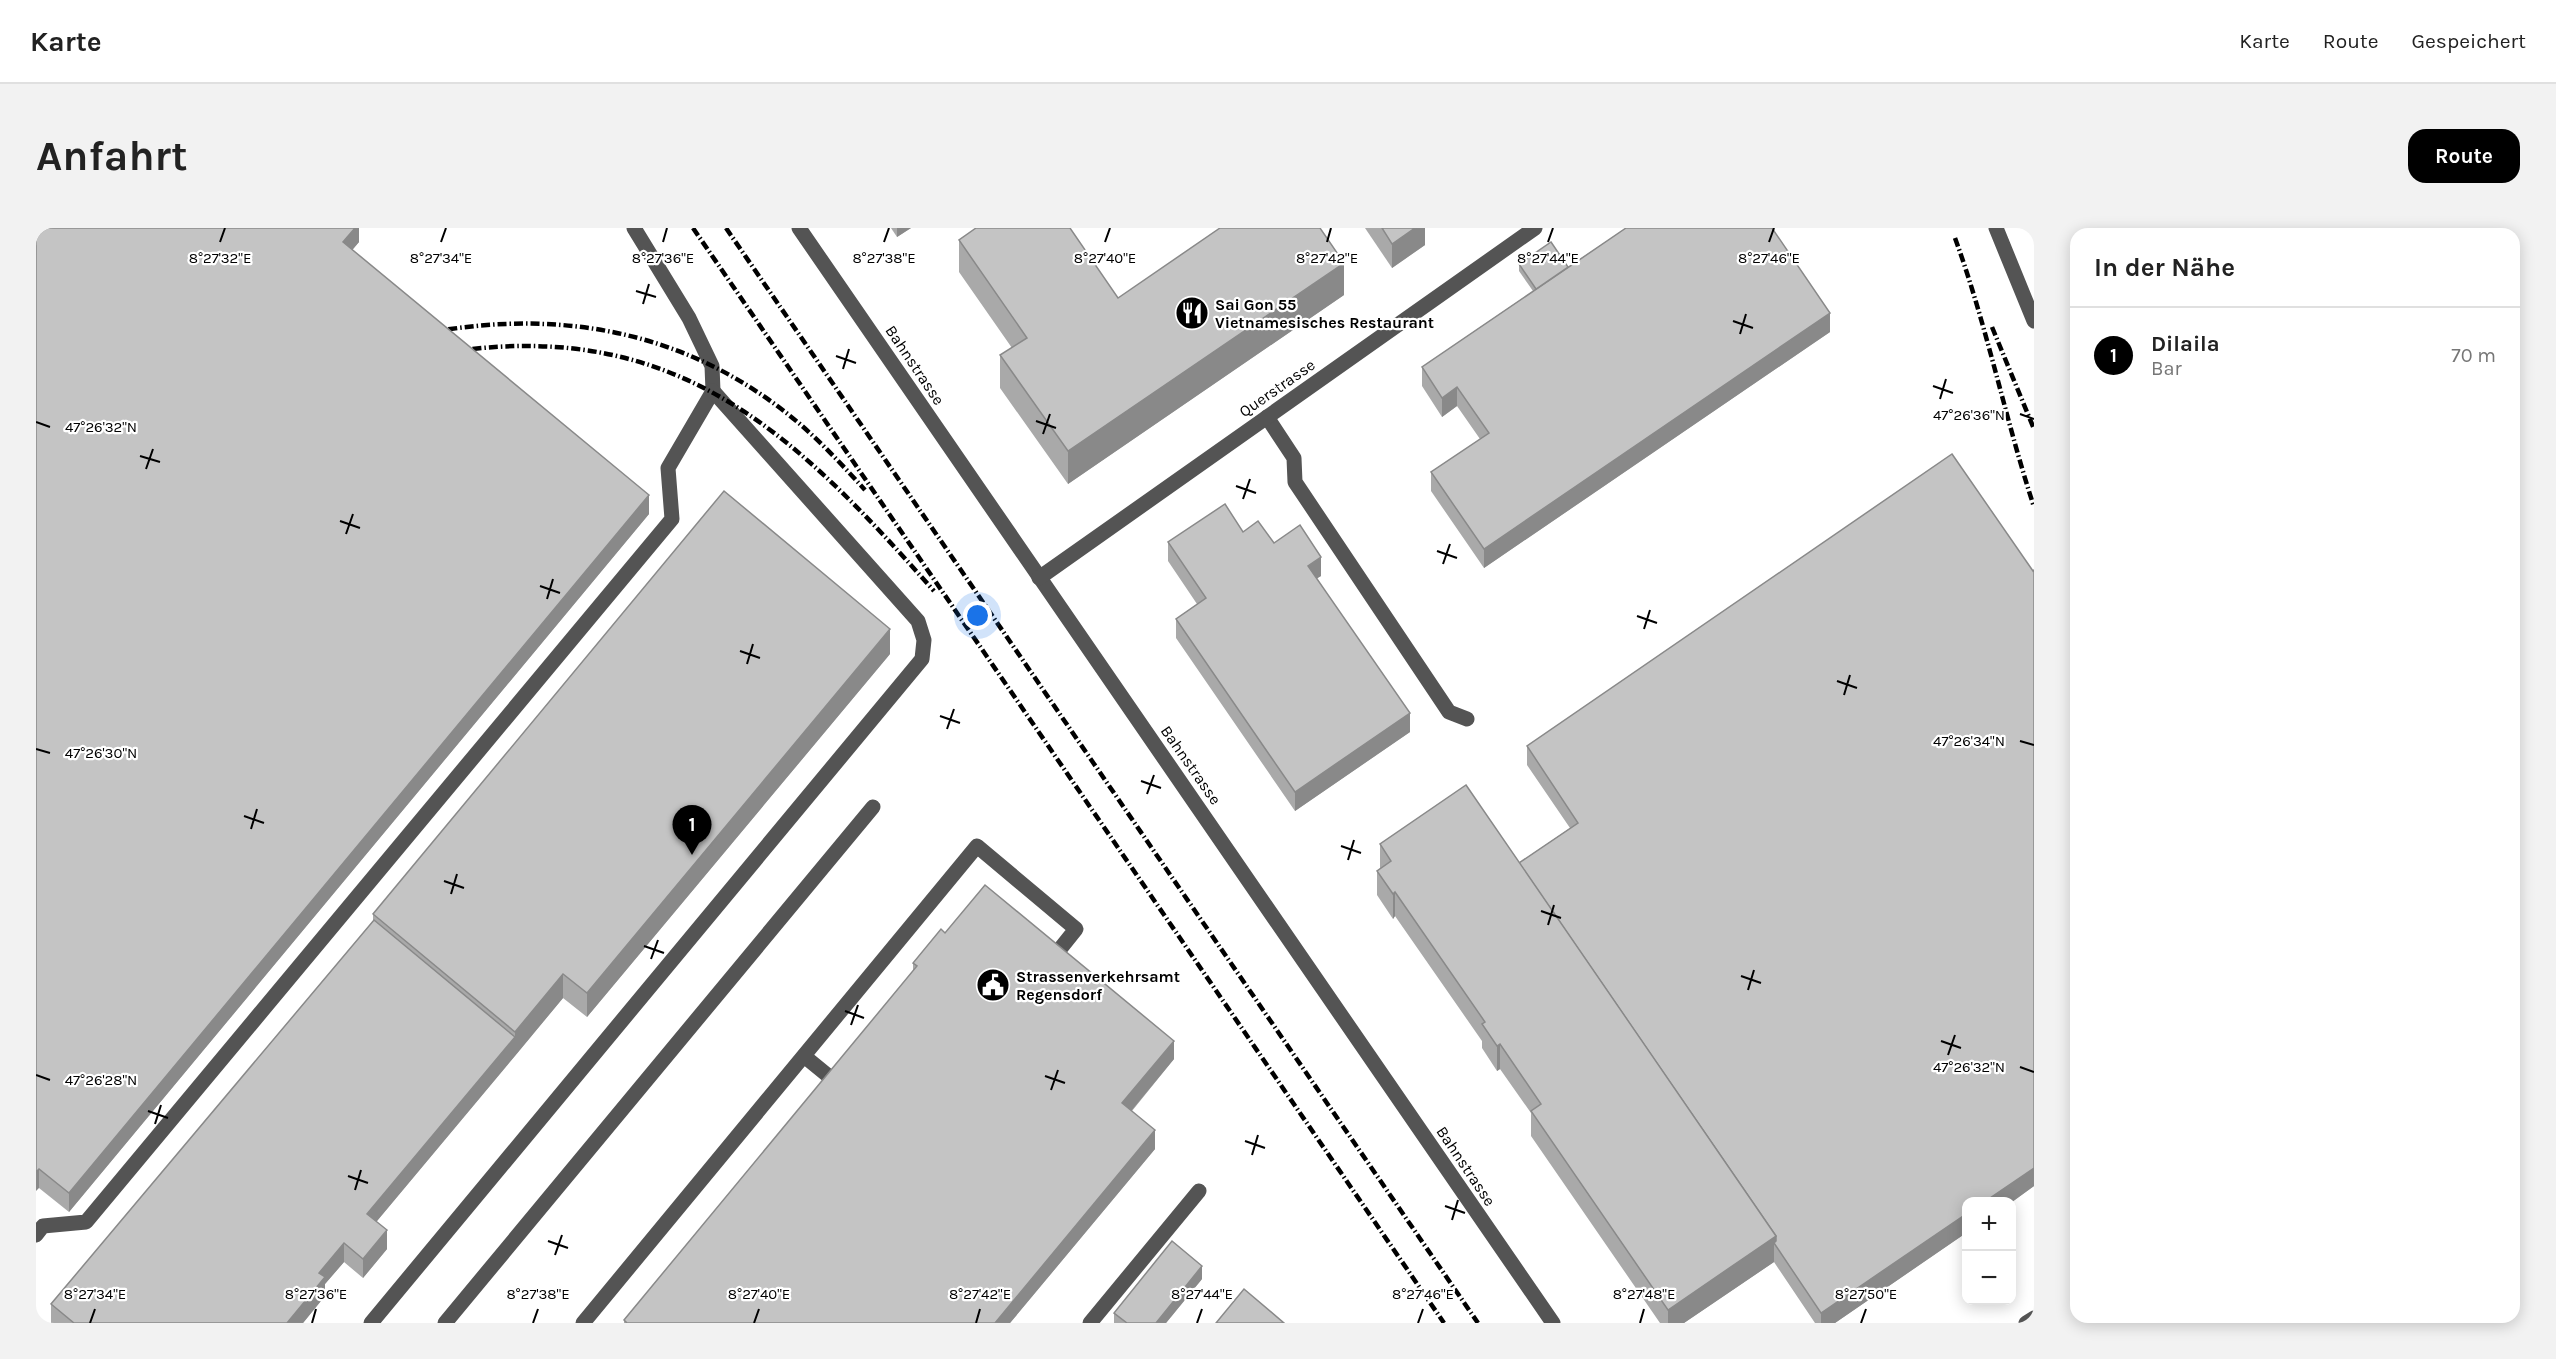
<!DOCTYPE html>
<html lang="de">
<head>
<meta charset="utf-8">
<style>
	:root { --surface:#fff; --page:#f2f2f2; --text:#222; --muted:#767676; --line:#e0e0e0; --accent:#000 }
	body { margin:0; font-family:Karla,sans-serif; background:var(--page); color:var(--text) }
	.controls { position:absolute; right:18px; bottom:18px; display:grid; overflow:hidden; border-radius:12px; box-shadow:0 3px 15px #0003 }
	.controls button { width:54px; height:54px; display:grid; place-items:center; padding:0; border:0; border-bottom:2px solid var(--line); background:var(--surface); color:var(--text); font:30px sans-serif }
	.you { position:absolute; left:942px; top:388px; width:21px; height:21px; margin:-15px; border:4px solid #fff; border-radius:50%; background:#1a73e8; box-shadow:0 0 0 9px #1a73e833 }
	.badge { display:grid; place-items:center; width:39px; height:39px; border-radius:50%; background:var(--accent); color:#fff; font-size:20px; font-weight:700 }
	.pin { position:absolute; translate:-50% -50px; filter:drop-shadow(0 2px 3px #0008) }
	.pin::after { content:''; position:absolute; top:32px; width:21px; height:18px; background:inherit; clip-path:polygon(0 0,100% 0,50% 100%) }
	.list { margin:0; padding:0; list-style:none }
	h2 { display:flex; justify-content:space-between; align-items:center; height:78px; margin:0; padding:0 24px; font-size:26px }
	h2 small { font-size:20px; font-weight:400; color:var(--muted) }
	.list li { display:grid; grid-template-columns:39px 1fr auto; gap:18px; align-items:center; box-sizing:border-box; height:96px; padding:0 24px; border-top:2px solid var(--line) }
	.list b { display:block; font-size:22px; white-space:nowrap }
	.list p { margin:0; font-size:20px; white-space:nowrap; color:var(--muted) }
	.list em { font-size:20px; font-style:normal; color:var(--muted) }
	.map { position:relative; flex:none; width:1998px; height:1095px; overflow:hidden; border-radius:18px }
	header { display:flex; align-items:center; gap:36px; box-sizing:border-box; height:84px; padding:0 30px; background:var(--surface); border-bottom:2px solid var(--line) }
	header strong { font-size:28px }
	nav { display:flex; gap:33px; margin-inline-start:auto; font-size:21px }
	.intro { display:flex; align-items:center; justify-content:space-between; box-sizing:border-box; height:144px; padding:0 36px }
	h1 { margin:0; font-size:42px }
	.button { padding:15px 27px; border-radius:18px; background:var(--accent); color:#fff; font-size:21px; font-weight:700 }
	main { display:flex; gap:36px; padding:0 36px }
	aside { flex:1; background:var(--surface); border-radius:18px; box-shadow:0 3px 15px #0003 }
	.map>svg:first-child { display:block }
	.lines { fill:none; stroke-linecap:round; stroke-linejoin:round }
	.minor { stroke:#545454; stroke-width:15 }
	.rail { stroke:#000; stroke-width:4.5; stroke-dasharray:9 3 1.5 3; stroke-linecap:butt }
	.wall { fill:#a9a9a9 }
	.shaded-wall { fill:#898989 }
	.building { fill:#c4c4c4; stroke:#898989; stroke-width:1.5 }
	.ticks { fill:none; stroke:#000; stroke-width:2 }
	.labels { text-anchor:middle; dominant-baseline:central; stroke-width:4.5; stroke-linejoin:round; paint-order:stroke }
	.poi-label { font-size:16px; font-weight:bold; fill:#000; stroke:#fff; text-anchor:start }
	.street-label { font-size:16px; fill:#000; stroke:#fff }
	.ticks-label { font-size:15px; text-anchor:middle; fill:#000; stroke:#fff; stroke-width:4.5; stroke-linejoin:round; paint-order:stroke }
</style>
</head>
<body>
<header>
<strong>Karte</strong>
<nav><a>Karte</a><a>Route</a><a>Gespeichert</a></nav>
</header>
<div class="intro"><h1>Anfahrt</h1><a class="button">Route</a></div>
<main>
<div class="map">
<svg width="1998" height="1095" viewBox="0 0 1998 1095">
	<rect width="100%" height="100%" fill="#fff"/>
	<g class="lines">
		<g class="minor">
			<polyline points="763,0 1517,1095"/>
			<polyline points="1960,0 1998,93"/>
			<polyline points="1231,189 1258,230 1259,254 1413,484 1431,491"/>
			<polyline points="1003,350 1499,0"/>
			<polyline points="768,828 801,855"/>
			<polyline points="0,1007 7,998 50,994 636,291 632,240 677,163 676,138 653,90 598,0"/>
			<polyline points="335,1095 886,431 888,412 882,393 677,163"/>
			<polyline points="409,1095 837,579"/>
			<polyline points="547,1095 941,618 1040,701 1016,731"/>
			<polyline points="1054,1095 1163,963"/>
			<polyline points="1990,1095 1998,1090"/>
		</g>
		<g class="rail">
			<polyline points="657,0 1408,1095"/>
			<polyline points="690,0 1442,1095"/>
			<path d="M1919,10C1951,98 1969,190 1998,279"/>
			<polyline points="1956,99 1998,201"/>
			<path d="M396,104C532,80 659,106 765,197C788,217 809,240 829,262"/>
			<path d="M420,123C644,92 761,208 898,363"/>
		</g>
	</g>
	<g class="wall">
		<polygon points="0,0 323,0 323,14 316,22 613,286 33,984 3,960"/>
		<polygon points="855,0 875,0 861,9"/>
		<polygon points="1329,0 1389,0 1389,17 1356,40"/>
		<polygon points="1590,0 1738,0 1737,1 1794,104 1448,340 1395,263 1395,244 1444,211 1421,178 1406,189 1386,158 1386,139 1497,63 1483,43 1483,36 1532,39"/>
		<polygon points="923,12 1082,70 1308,67 1032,256 964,160 964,127 976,120 923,44"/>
		<polygon points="1207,304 1238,315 1285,348 1281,350 1374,504 1259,583 1140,410 1140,391 1161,376 1132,333 1132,314"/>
		<polygon points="854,426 551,789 527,770 340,994 351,1021 327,1050 308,1034 289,1056 289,1068 267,1095 15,1095 15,1076 337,693 337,686"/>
		<polygon points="1491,518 1998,958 1976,974 1930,974 1930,1005 1799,1095 1779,1095 1738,1034 1648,1095 1624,1095 1495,908 1495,885 1464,841 1461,843 1446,820 1446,813 1359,688 1357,691 1341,667 1341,643 1344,641 1344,616 1483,635 1534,600 1491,537"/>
		<polygon points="909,705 1138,831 1096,883 1119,921 974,1095 588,1095 588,1092 877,744 877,735"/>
		<polygon points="1166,1051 1130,1095 1078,1095 1078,1085"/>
	</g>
	<g class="shaded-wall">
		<polygon points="319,0 323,0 323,14 307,33 307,14"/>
		<polygon points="861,0 875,0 861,9"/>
		<polygon points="1379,0 1389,0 1389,17 1356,40 1356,16"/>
		<polygon points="1308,35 1308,67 1032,256 1032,223"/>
		<polygon points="1794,85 1794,104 1448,340 1448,321"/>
		<polygon points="1421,159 1421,178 1406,189 1406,170"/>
		<polygon points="613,267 613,286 33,984 33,965"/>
		<polygon points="1285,329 1285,348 1272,356 1272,338"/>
		<polygon points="854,401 854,426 551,789 551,765"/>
		<polygon points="1374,485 1374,504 1259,583 1259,564"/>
		<polygon points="1359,664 1359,688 1357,691 1357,666"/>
		<polygon points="527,746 527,770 479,828 479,804"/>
		<polygon points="479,809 479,828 331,1005 331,986"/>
		<polygon points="1138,813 1138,831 1086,894 1086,875"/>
		<polygon points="1464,816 1464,841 1461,843 1461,818"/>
		<polygon points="1119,902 1119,921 974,1095 959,1095"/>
		<polygon points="1998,940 1998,958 1976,974 1948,974"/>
		<polygon points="3,941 3,960 0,963 0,944"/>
		<polygon points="1930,986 1930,1005 1799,1095 1785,1095 1785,1085"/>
		<polygon points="351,1002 351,1021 327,1050 327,1031"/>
		<polygon points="1740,1008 1740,1018 1738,1015 1738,1034 1648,1095 1632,1095 1632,1082"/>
		<polygon points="308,1015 308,1034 289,1056 289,1068 267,1095 251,1095 283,1045"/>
		<polygon points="1166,1038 1166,1051 1130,1095 1120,1095"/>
	</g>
	<g class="building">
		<polygon points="0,0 319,0 307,14 613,267 33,965 3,941 0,944"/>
		<polygon points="940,0 1034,0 1082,70 1184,0 1284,0 1308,35 1032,223 964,127 991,110 923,12"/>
		<polygon points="1346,0 1379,0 1356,16"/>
		<polygon points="1590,0 1736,0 1794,85 1448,321 1395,244 1453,205 1421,159 1406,170 1386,139"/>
		<polygon points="1515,14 1532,39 1500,61 1483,36"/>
		<polygon points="1916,226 1997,343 1998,342 1998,940 1948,974 1930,974 1930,986 1785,1085 1738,1015 1740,1013 1740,1008 1483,635 1542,595 1491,518"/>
		<polygon points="688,263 854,401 551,765 527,746 479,804 337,686"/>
		<polygon points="1189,276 1207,304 1222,293 1238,315 1264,297 1285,329 1272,338 1374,485 1259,564 1140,391 1170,370 1132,314"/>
		<polygon points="1430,557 1740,1008 1632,1082 1495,883 1505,876 1464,816 1461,818 1446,796 1449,794 1359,664 1357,666 1341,643 1355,633 1344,616"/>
		<polygon points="949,657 1138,813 1086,875 1119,902 959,1095 591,1095 588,1092 881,738 877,735 905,701 909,705"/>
		<polygon points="338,692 479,809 331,986 351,1002 327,1031 308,1015 283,1045 289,1049 251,1095 38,1095 15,1076"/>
		<polygon points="1136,1013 1166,1038 1120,1095 1091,1095 1078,1085"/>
		<polygon points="1208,1061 1248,1095 1180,1095"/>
	</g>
	<path class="ticks" d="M184,14L189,0M405,14L410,0M627,14L631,0M848,14L853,0M1069,14L1074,0M1291,14L1295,0M1512,14L1517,0M1733,14L1738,0M600,63L620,69M607,76L613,56M1697,93L1717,100M1704,106L1710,86M800,128L820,135M807,141L813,121M1897,158L1917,165M1904,171L1910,151M1984,186L1998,191M1000,193L1020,200M0,194L14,199M1007,206L1014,186M104,228L124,234M110,241L117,221M1200,258L1220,265M1207,271L1214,251M304,293L324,300M310,306L317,286M1401,323L1421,330M1407,336L1414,316M504,358L524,365M511,371L517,351M1601,388L1621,395M1608,401L1614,382M704,423L724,430M711,436L717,416M1801,453L1821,460M1808,467L1814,447M904,488L924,495M911,501L918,481M1984,513L1998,517M0,521L14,525M1105,553L1125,560M1111,566L1118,547M208,588L228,595M215,601L221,581M1305,618L1325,625M1312,632L1318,612M408,653L428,660M415,666L421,646M1505,683L1525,690M1512,697L1518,677M608,718L628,725M615,731L622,712M1705,748L1725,755M1712,762L1718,742M809,783L828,790M815,797L822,777M1905,813L1925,820M1912,827L1919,807M1984,839L1998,844M0,847L14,852M1009,848L1029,855M1015,862L1022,842M112,883L132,890M119,896L125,877M1209,913L1229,920M1216,927L1222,907M312,948L332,955M319,962L325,942M1409,978L1429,985M1416,992L1422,972M512,1013L532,1020M519,1027L526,1007M54,1095L59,1081M276,1095L280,1081M497,1095L502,1081M718,1095L723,1081M940,1095L944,1081M1161,1095L1166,1081M1382,1095L1387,1081M1604,1095L1608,1081M1825,1095L1830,1081"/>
	<defs>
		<symbol id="restaurant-disc" viewBox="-11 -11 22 22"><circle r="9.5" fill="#000" stroke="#fff"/><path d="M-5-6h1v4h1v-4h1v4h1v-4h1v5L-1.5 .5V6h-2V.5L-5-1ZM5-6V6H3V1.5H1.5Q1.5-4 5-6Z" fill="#fff"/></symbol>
		<symbol id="civic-disc" viewBox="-11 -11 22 22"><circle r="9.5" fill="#000" stroke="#fff"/><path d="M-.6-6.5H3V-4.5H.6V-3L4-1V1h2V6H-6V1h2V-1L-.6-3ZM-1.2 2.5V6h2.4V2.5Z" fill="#fff"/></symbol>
	</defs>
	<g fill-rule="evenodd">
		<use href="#restaurant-disc" x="1137" y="66" width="38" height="38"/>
		<use href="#civic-disc" x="938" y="738" width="38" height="38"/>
	</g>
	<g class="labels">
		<g class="poi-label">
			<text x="1179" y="76">Sai Gon 55<tspan x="1179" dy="18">Vietnamesisches Restaurant</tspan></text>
			<text x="980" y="748">Strassenverkehrsamt<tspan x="980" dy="18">Regensdorf</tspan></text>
		</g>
		<g class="street-label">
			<text transform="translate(879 137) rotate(56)">Bahnstrasse</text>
			<text transform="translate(1241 160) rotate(-35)">Querstrasse</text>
			<text transform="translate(1155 537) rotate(55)">Bahnstrasse</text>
			<text transform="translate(1430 938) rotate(56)">Bahnstrasse</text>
		</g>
	</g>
	<g class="ticks-label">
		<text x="184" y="35">8°27'32"E</text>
		<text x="405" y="35">8°27'34"E</text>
		<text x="627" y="35">8°27'36"E</text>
		<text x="848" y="35">8°27'38"E</text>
		<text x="1069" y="35">8°27'40"E</text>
		<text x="1291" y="35">8°27'42"E</text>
		<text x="1512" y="35">8°27'44"E</text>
		<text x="1733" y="35">8°27'46"E</text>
		<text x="1933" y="192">47°26'36"N</text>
		<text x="65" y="204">47°26'32"N</text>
		<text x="1933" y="518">47°26'34"N</text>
		<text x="65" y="530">47°26'30"N</text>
		<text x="1933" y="844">47°26'32"N</text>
		<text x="65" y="857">47°26'28"N</text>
		<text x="59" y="1071">8°27'34"E</text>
		<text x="280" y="1071">8°27'36"E</text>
		<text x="502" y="1071">8°27'38"E</text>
		<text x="723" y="1071">8°27'40"E</text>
		<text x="944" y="1071">8°27'42"E</text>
		<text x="1166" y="1071">8°27'44"E</text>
		<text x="1387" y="1071">8°27'46"E</text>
		<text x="1608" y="1071">8°27'48"E</text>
		<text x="1830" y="1071">8°27'50"E</text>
	</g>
</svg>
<div class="controls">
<button>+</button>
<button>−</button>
</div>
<div class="you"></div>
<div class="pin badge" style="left:656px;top:627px">1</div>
</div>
<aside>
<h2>In der Nähe<small></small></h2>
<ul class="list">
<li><span class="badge">1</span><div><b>Dilaila</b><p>Bar</p></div><em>70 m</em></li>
</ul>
</aside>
</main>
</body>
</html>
